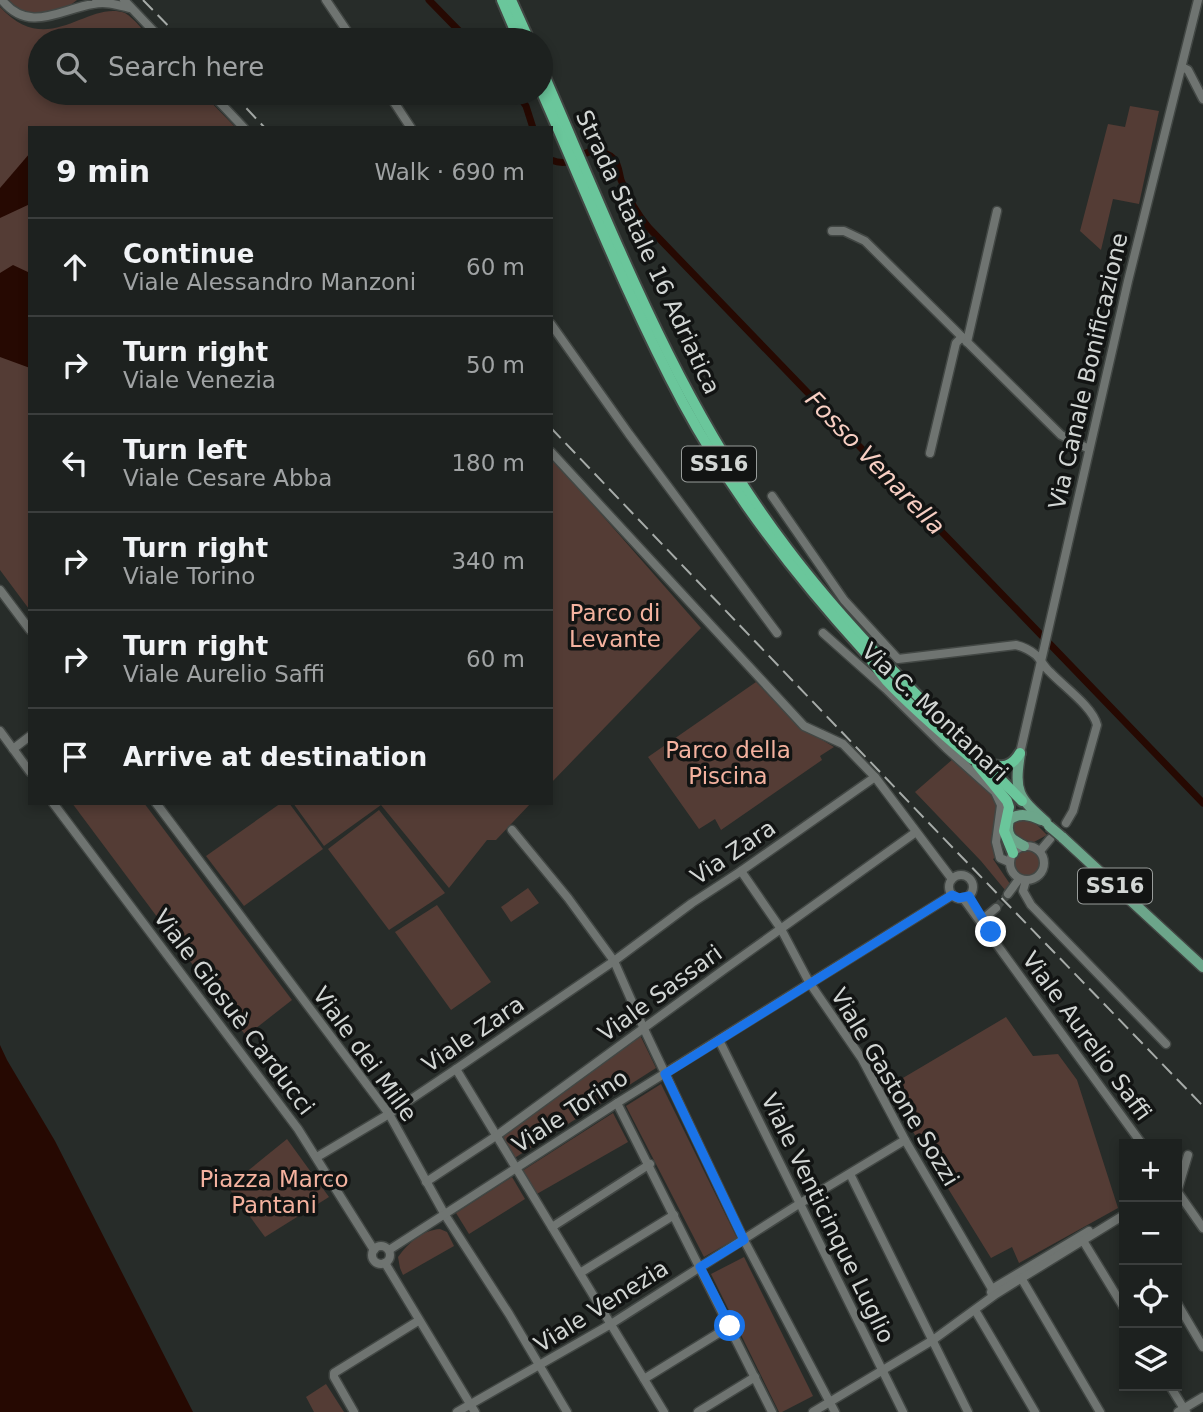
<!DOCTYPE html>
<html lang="en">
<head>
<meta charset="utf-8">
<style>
	:root { --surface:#1d211f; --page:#252928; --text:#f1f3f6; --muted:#a0a3a4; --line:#3b3e3d }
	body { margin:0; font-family:"DejaVu Sans",sans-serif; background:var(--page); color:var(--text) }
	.controls { position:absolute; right:21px; bottom:21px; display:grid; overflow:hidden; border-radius:0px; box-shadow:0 4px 10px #0003 }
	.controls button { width:63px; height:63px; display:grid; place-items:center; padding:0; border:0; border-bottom:2px solid var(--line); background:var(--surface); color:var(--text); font:35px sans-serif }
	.stop { position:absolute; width:21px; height:21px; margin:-16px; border:5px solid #1a73e8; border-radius:50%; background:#fff }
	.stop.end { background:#1a73e8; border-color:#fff; box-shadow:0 2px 7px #0008 }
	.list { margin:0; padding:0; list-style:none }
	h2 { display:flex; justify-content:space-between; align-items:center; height:91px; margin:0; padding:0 28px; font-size:30px }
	h2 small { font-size:23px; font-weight:400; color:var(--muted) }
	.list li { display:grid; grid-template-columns:46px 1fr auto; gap:21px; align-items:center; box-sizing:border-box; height:98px; padding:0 28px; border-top:2px solid var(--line) }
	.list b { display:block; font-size:26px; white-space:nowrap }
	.list p { margin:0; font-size:23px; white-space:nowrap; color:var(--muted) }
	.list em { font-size:23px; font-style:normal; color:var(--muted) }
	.icon { flex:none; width:38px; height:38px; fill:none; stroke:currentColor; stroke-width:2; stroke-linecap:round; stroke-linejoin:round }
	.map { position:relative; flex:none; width:1203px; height:1412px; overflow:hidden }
	.search { position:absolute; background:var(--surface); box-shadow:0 4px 10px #0003; left:28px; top:28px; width:525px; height:77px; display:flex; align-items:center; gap:18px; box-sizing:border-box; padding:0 24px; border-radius:38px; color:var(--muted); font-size:26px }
	.panel { position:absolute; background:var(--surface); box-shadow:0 4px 10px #0003; left:28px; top:126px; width:525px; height:679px; border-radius:0px }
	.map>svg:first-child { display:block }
	.green { fill:#543c35 }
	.water { fill:#260902 }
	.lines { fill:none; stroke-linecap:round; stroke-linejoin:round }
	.canal { stroke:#260902; stroke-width:7 }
	.minor-tunnel { stroke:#414643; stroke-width:8; stroke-dasharray:8 4; stroke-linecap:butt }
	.minor-casing { stroke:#424744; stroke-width:11 }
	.major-casing { stroke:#424744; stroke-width:13 }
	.highway-casing { stroke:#424744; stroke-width:14 }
	.minor { stroke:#6f7471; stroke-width:8 }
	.major { stroke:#6ca58a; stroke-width:10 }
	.highway { stroke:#6ac69b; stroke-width:10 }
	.rail { stroke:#a6aba8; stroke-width:2; stroke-dasharray:14 7; stroke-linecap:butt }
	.major-bridge-casing { stroke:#424744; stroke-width:13; stroke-linecap:butt }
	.major-bridge { stroke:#6ca58a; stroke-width:10 }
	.route { stroke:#1a73e8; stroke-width:9 }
	.labels { text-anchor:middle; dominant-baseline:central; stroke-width:7; stroke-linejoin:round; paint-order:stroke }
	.shield { fill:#121413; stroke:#989c9a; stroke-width:2 }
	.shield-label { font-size:21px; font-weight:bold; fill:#d2d6d4 }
	.street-label { font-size:23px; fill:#d2d6d4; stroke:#121413 }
	.park-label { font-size:23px; fill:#f4b29f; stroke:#121413 }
	.water-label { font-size:24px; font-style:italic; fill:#f8cfc3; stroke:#121413 }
</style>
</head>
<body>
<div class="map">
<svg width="1203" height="1412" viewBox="0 0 1203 1412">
	<rect width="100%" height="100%" fill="#272c29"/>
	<g class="green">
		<path d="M9,0H77C56,17 28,21 9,0Z"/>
		<path d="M0,7C49,60 86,0 125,13C135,19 144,32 152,40H40V93H202L236,128H30L29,613V609L0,570Z"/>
		<polygon points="1130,106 1159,111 1139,204 1113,199 1101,250 1080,231 1108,124 1125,127"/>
		<polygon points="551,457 701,628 551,783"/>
		<polygon points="756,682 799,726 834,747 820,756 822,760 721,830 715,819 699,829 648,757"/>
		<polygon points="953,759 995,797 997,810 992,844 996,857 993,859 1010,884 1009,888 1005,890 981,861 915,792"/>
		<polygon points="72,803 144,803 292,1000 246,1036"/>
		<polygon points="281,803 289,803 323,849 244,906 206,856"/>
		<polygon points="293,803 531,803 496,840 487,840 449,888 381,805 324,846"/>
		<polygon points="379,810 445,893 389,930 328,849"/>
		<polygon points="1021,817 1034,822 1047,835 1034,842 1014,838 1010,826"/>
		<circle cx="1026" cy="863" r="15"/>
		<polygon points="528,888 539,903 511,922 501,907"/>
		<polygon points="437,905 491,982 451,1010 395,932"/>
		<polygon points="1006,1017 1033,1056 1058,1054 1077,1080 1118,1208 1019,1263 1012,1247 991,1258 886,1088"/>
		<polygon points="640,1035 656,1068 513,1159 500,1137"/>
		<polygon points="661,1084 737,1238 704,1257 626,1106"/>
		<polygon points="613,1113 628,1142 535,1195 522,1171"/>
		<polygon points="287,1139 329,1197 265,1237 228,1187"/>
		<polygon points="512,1177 525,1199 469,1234 456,1213"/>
		<path d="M440,1229L447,1232L454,1246L403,1275L400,1268L398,1257C408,1243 423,1230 440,1229Z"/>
		<polygon points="744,1257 813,1396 782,1412 779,1412 711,1274"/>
		<polygon points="326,1384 344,1412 314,1412 306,1397"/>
	</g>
	<g class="water">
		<polygon points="30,153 30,204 0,218 0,188"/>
		<polygon points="13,265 30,273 30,368 0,357 0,273"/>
		<polygon points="0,1045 7,1060 55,1141 193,1412 0,1412"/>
	</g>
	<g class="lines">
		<g class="canal">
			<polyline points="429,0 468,40"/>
			<polyline points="517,93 526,106 533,128"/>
			<path d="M551,160C572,168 576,154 593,151C600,150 609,154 614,159C619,165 619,173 621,180C628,198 637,214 649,228L1203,803"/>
		</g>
		<polyline class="minor-tunnel" points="996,908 1008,894"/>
		<defs>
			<g id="minor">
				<path d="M2,0C29,34 61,9 93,4C106,1 118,5 130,8"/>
				<polyline points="124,0 162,40"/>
				<polyline points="326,0 353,40"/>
				<polyline points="1182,67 1188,70 1203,99"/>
				<polyline points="211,93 244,128"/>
				<polyline points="388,93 411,128"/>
				<polyline points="832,231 844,231 865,241 1061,435 1089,449"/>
				<polyline points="551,324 629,434 777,633"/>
				<polyline points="967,342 997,211"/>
				<polyline points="551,452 804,726 843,744 875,777 952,879"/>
				<polyline points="930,453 956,343 962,337"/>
				<path d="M772,496L844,600L898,659L1016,645C1024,647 1030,650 1036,655C1041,660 1044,667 1050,672C1063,686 1093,707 1097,725L1073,811L1066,823"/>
				<polyline points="0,590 30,630"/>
				<polyline points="823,633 886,689 946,748 995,792 1001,805 996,842 1000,858 1009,862"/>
				<polyline points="0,731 30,772"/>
				<polyline points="13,749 30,736"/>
				<polyline points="1020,753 1128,281 1198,0"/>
				<polyline points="53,803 298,1129 374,1250"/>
				<polyline points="156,803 389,1114 445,1215 509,1314 567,1412"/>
				<polyline points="512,830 568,898 614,961 644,1029 744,1240 835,1412"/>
				<circle cx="1027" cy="863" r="17"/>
				<polyline points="1040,851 1050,839"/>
				<polyline points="741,871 781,929 809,982 862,1059 905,1140 992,1289"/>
				<circle cx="961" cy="887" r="12"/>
				<polyline points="1026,880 1023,891 1031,905 1166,1044"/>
				<polyline points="1008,894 1019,879"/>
				<polyline points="963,898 1142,1144"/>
				<polyline points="983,919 996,908"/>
				<polyline points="719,1040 903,1412"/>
				<polyline points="456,1069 664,1412"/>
				<polyline points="617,1103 772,1412"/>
				<polyline points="317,1157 389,1114 456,1069 614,961 692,903 741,871 875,777"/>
				<polyline points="850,1174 968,1412"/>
				<polyline points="426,1182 496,1136 726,968 916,832"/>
				<polyline points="1177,1191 1203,1228"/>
				<polyline points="1177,1192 1188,1155"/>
				<polyline points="552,1227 650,1164"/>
				<polyline points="1082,1239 1124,1308"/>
				<circle cx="381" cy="1255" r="9"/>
				<polyline points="389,1250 617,1103 952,895"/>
				<polyline points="385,1263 475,1412"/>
				<polyline points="580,1273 674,1215"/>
				<polyline points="1020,1276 1100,1412"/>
				<polyline points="991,1292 992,1289 1089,1231"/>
				<polyline points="1177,1303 1203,1347"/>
				<polyline points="975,1310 1035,1412"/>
				<polyline points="644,1379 730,1326"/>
				<polyline points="1170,1386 1186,1412"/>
				<polyline points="354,1412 334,1377 334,1373 418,1321"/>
				<polyline points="457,1412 611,1324 799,1204 905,1140"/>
				<polyline points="698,1412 755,1377"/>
				<polyline points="813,1412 933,1340 996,1294 1124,1215"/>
				<polyline points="1178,1412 1203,1397"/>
			</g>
			<g id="major">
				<path d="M1020,754C1014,792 1018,797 1046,822"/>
				<polyline points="1062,837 1203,967"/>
				<path d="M1024,846C1012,840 1005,836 1009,820C1019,812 1030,815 1041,820"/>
			</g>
			<g id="highway">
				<polyline points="502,0 519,40"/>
				<polyline points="511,0 529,40"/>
				<path d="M541,68C613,233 677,404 787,548C856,640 942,719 1022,801"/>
				<path d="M541,90C587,194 629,302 683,403C732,494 795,575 864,651C872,660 878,671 886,680C913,709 943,734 972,759"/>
				<path d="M988,763C1002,769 1012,767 1020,753"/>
				<polyline points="977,764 1007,801 1009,807 1004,831 1013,853"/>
			</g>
		</defs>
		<use href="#minor" class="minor-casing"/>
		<use href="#major" class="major-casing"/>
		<use href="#highway" class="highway-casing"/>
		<use href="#minor" class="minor"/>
		<use href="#major" class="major"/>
		<use href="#highway" class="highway"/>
		<g class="rail">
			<polyline points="143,0 182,40"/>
			<polyline points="232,93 265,128"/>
			<polyline points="551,428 924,818 1203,1106"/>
		</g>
		<defs>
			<polyline id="major-bridge" points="1049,826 1062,837"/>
		</defs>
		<use href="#major-bridge" class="major-bridge-casing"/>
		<use href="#major-bridge" class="major-bridge"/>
	</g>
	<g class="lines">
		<polyline class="route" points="730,1326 700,1267 744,1240 665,1074 952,895 959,898 969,896 991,932"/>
	</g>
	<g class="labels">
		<g class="shield">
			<rect x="682" y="446.5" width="74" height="35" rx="5"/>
			<rect x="1078" y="868.5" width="74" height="35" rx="5"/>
		</g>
		<g class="shield-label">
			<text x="719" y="464">SS16</text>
			<text x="1115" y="886">SS16</text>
		</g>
		<g class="street-label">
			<text transform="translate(648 252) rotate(65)">Strada Statale 16 Adriatica</text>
			<text transform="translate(1088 371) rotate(-77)">Via Canale Bonificazione</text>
			<text transform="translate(935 712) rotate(43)">Via C. Montanari</text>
			<text transform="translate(733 852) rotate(-34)">Via Zara</text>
			<text transform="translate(660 993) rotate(-36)">Viale Sassari</text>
			<text transform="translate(234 1012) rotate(53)">Viale Giosuè Carducci</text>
			<text transform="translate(473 1034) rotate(-34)">Viale Zara</text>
			<text transform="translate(1087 1036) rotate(54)">Viale Aurelio Saffi</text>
			<text transform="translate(365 1054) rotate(54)">Viale dei Mille</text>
			<text transform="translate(895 1087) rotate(59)">Viale Gastone Sozzi</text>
			<text transform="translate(570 1111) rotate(-33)">Viale Torino</text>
			<text transform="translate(828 1218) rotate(64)">Viale Venticinque Luglio</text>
			<text transform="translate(601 1306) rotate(-32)">Viale Venezia</text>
		</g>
		<g class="park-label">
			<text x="615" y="613">Parco di<tspan x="615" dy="26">Levante</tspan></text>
			<text x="728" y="750">Parco della<tspan x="728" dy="26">Piscina</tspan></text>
			<text x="274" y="1179">Piazza Marco<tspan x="274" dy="26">Pantani</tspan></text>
		</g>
		<g class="water-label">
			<text transform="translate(875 463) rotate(46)">Fosso Venarella</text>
		</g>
	</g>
</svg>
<div class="controls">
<button>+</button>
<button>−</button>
<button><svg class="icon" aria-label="locate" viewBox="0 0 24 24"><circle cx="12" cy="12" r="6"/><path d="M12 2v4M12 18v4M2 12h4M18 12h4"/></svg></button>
<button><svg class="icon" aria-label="layers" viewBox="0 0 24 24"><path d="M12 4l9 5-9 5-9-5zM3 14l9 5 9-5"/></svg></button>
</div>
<div class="stop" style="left:730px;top:1326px"></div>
<div class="stop end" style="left:991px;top:932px"></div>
<div class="search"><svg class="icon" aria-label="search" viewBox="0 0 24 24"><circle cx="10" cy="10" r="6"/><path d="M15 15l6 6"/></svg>Search here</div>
<section class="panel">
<h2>9 min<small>Walk · 690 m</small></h2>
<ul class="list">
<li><svg class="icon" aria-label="ahead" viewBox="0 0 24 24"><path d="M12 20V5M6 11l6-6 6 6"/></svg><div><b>Continue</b><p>Viale Alessandro Manzoni</p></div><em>60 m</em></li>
<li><svg class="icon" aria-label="right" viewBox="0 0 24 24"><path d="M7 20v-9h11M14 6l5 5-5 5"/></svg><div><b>Turn right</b><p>Viale Venezia</p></div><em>50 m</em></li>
<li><svg class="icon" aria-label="left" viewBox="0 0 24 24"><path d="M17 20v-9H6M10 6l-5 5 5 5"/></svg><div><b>Turn left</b><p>Viale Cesare Abba</p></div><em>180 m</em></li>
<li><svg class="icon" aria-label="right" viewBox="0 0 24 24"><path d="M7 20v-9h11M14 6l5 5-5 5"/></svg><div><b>Turn right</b><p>Viale Torino</p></div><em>340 m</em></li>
<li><svg class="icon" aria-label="right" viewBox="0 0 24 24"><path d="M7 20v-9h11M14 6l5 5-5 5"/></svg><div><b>Turn right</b><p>Viale Aurelio Saffi</p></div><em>60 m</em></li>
<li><svg class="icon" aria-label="arrive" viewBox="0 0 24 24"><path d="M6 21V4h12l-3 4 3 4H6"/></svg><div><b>Arrive at destination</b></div></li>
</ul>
</section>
</div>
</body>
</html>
